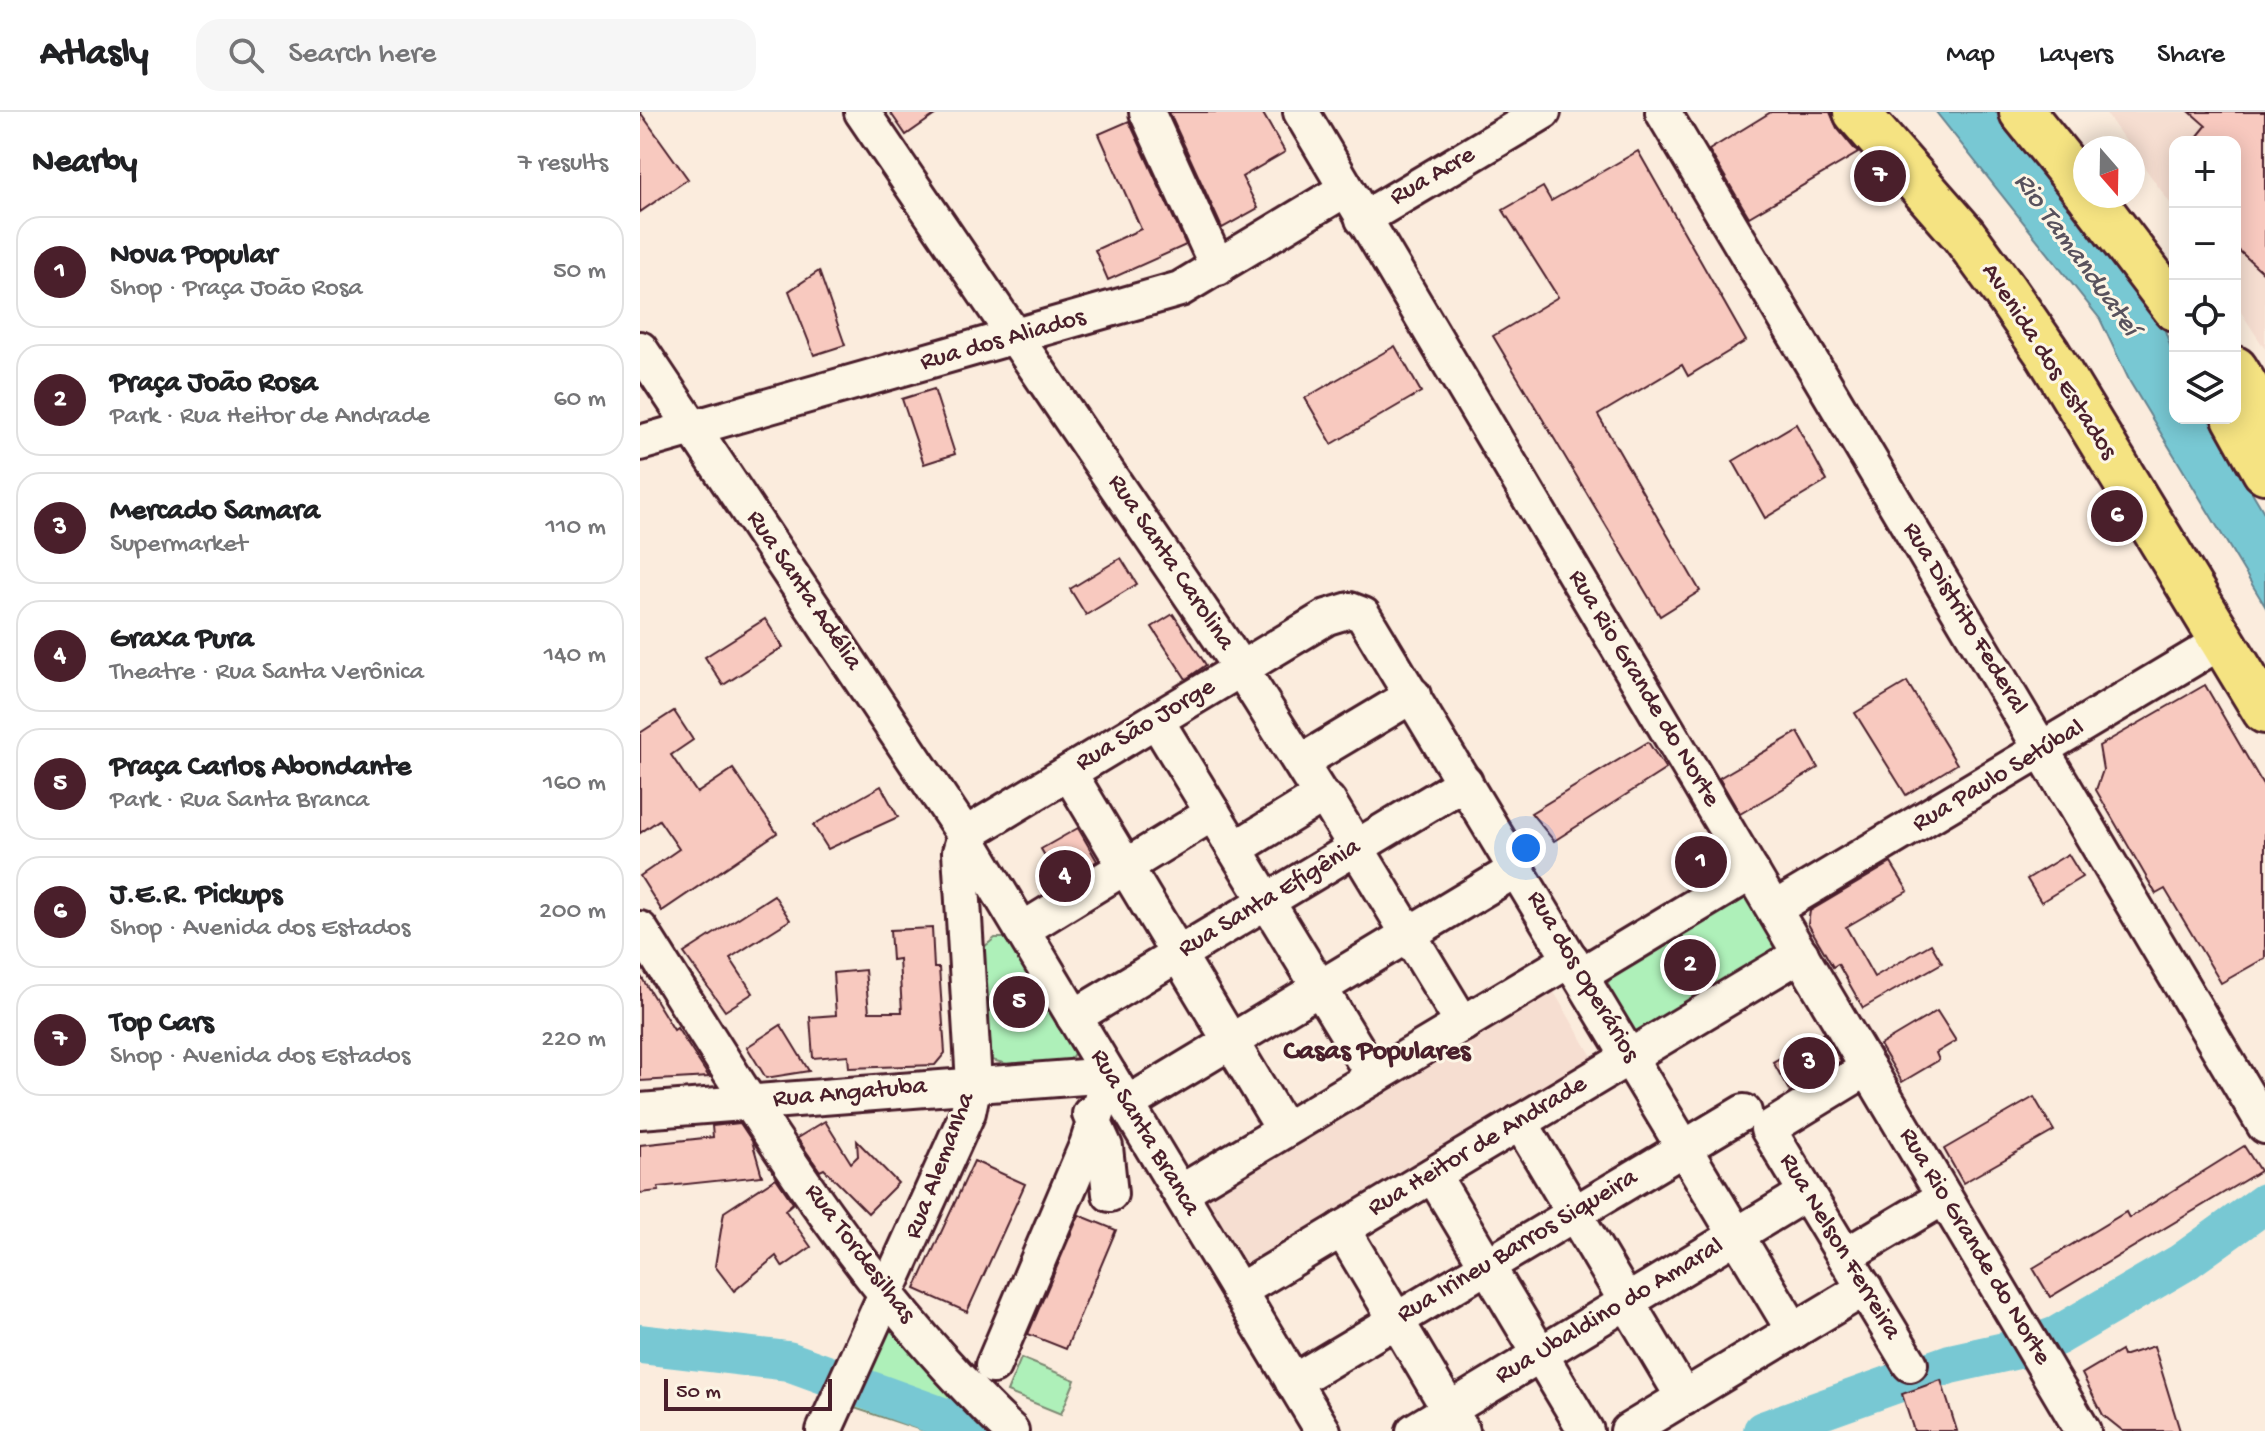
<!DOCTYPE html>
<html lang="en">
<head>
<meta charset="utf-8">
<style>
	:root { --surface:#fff; --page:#f6f6f6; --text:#202124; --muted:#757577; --line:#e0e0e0; --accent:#4a1f2b }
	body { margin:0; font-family:"Gochi Hand",sans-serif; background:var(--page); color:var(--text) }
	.controls { position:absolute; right:24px; top:24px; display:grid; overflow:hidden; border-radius:16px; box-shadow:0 4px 20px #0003 }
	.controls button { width:72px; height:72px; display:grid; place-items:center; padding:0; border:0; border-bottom:2px solid var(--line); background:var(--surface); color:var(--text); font:40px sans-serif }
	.compass { position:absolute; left:1433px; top:24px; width:72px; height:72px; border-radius:50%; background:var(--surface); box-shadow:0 4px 20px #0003; rotate:160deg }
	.scale { position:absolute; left:24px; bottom:20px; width:168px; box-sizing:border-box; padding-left:8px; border:4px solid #4a1f2b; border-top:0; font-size:22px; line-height:28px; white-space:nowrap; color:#4a1f2b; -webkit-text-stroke:6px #fcf5e5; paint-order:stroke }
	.you { position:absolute; left:886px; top:736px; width:28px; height:28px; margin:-20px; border:6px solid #fff; border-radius:50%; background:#1a73e8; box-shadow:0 0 0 12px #1a73e833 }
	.badge { display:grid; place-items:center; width:52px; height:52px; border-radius:50%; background:var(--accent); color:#fff; font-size:26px; font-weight:700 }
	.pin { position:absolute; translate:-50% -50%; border:4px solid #fff; box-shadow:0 2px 8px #0006 }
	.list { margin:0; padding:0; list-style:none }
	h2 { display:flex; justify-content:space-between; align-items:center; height:104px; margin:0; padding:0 32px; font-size:34px }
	h2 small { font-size:26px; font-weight:400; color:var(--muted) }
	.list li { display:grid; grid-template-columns:52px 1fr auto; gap:24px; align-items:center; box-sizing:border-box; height:112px; margin:0 16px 16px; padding:0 16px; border:2px solid var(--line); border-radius:24px }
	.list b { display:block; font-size:30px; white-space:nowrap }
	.list p { margin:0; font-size:26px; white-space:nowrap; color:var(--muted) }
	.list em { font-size:26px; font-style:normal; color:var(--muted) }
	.icon { flex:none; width:44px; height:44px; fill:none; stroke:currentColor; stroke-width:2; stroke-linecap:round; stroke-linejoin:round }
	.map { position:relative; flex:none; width:1625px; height:1319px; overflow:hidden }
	header { display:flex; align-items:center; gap:48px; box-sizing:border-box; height:112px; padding:0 40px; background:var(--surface); border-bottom:2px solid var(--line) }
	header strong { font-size:38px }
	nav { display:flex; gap:44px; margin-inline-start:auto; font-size:28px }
	.search { width:560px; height:72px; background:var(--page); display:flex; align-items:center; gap:20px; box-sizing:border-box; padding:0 28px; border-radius:24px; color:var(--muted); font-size:30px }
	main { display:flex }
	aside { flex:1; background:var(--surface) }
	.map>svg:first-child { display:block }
	.built { fill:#f6ded1 }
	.green { fill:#aef0b9; stroke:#7c8872; stroke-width:2 }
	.water { fill:#78c8d3; stroke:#668490; stroke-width:2 }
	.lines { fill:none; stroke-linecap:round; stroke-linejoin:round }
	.river { stroke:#78c8d3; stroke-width:40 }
	.building { fill:#f8c9bf; stroke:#4a1f2b; stroke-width:2 }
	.minor-casing { stroke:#4a1f2b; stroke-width:40 }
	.highway-casing { stroke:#4a1f2b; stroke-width:50 }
	.minor { stroke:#fcf5e5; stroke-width:34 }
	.highway { stroke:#f5e382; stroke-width:44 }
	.labels { text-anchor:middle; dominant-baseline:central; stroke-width:6; stroke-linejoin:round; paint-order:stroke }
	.street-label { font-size:26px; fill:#4a1f2b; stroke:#fcf5e5 }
	.water-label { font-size:28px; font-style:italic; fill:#58525d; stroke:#fcf5e5 }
	.neighbourhood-label { font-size:28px; font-weight:bold; fill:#4a1f2b; stroke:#fcf5e5 }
</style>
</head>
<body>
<header>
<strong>Atlasly</strong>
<div class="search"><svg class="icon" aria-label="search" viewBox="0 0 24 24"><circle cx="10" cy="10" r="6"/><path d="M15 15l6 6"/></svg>Search here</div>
<nav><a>Map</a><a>Layers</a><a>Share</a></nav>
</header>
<main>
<aside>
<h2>Nearby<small>7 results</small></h2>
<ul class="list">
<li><span class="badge">1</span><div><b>Nova Popular</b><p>Shop · Praça João Rosa</p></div><em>50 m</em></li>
<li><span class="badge">2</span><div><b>Praça João Rosa</b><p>Park · Rua Heitor de Andrade</p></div><em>60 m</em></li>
<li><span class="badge">3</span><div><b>Mercado Samara</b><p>Supermarket</p></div><em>110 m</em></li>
<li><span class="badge">4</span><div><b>Graxa Pura</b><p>Theatre · Rua Santa Verônica</p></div><em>140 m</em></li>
<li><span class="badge">5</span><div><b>Praça Carlos Abondante</b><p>Park · Rua Santa Branca</p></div><em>160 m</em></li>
<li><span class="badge">6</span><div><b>J.E.R. Pickups</b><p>Shop · Avenida dos Estados</p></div><em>200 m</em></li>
<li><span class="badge">7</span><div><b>Top Cars</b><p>Shop · Avenida dos Estados</p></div><em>220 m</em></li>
</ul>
</aside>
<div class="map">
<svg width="1625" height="1319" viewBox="0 0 1625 1319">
	<rect width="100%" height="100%" fill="#fbecdd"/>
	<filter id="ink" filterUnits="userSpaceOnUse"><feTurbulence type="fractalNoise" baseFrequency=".0125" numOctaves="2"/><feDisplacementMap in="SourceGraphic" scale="16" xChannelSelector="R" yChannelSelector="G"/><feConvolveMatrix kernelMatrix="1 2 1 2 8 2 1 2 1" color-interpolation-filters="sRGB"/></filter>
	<g filter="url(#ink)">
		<g class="built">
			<polygon points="1465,0 1625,0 1625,237 1595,191 1595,30 1535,30 1535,98"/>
			<polygon points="911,875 956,951 607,1158 562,1084"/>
		</g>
		<g class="green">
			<polygon points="1102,785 1109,786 1136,831 1128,845 998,920 991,919 965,878 972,861"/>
			<polygon points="355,826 371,826 436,938 430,948 367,952 352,948 343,849 344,835"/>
			<polygon points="245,1208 344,1319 284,1319 205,1293"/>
			<polygon points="381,1246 435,1268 421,1302 367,1280"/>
		</g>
		<polygon class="water" points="1296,0 1371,0 1520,204 1535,248 1535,306 1568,306 1625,402 1625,494 1490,270 1460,207"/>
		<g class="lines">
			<g class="river">
				<polyline points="0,1232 148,1249 341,1319"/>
				<polyline points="1123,1319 1310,1252 1387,1235 1417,1224 1542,1151 1625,1091"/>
			</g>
		</g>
		<g class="building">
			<polygon points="0,0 48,67 0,100"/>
			<polygon points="250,0 299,0 266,23"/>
			<polygon points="529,0 622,0 645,40 602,65 618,96 582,116"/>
			<polygon points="1131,0 1190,0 1197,16 1218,41 1109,105 1069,38"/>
			<polygon points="1550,0 1625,0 1625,162 1595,135 1595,30 1553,30 1566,14"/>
			<polygon points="489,9 546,133 468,168 455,138 501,117 459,22"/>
			<polygon points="998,39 1106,229 1048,264 1042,253 958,303 1060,479 1020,504 853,224 918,185 863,98 903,75 911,89"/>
			<polygon points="179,159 205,233 174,243 149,179"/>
			<polygon points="755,234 781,280 692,332 665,286"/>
			<polygon points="294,277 315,342 284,352 262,287"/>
			<polygon points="1156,312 1187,369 1125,406 1093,349"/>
			<polygon points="481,446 497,472 446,503 430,477"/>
			<polygon points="533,502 566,553 546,567 512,515"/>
			<polygon points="125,507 143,535 83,573 65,545"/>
			<polygon points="1267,570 1317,652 1266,683 1215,601"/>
			<polygon points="1565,573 1625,676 1625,846 1581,871 1525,777 1516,782 1456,678 1463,658 1459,634"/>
			<polygon points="34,599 53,628 31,643 57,681 93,657 137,721 22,799 0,764 39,737 19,708 0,721 0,621"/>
			<polygon points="1158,620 1178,656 1100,702 1079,666"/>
			<polygon points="1008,630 1026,657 914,729 891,701"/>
			<polygon points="241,674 258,705 188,737 173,713"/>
			<polygon points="438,716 457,749 421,771 401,737"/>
			<polygon points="1428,742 1442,765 1401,790 1387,767"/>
			<polygon points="1251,751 1268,779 1206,815 1234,865 1291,832 1302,851 1223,896 1198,852 1193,855 1168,812 1170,799"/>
			<polygon points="134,783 150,808 90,846 113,881 85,899 44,841"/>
			<polygon points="292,816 294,856 299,856 305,941 295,953 209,956 208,943 173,946 170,905 196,903 193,861 225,858 229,900 262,900 259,847 252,848 250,818"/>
			<polygon points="0,863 34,918 37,916 69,965 0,969"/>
			<polygon points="1297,899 1316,929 1296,941 1299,948 1262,970 1240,933"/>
			<polygon points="141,913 169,959 126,966 107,935"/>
			<polygon points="1184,921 1201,949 1150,980 1133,950"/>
			<polygon points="1394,985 1414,1019 1323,1071 1304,1037"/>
			<polygon points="185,1009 211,1051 218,1044 217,1029 258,1071 228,1101 184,1057 180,1059 157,1026"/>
			<polygon points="100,1011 112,1029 122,1064 18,1075 19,1079 0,1081 0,1033 73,1025 72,1014"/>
			<polygon points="1604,1034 1620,1059 1410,1185 1393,1156 1486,1100 1489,1106"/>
			<polygon points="334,1049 385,1072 327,1200 275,1177"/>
			<polygon points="136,1066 153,1091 145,1098 171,1135 143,1155 136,1144 94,1179 75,1154 84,1100"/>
			<polygon points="439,1103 476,1118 426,1237 388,1222"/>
			<polygon points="1514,1234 1540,1319 1483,1319 1463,1303 1442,1262 1481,1239 1483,1244"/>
			<polygon points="1301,1268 1317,1319 1274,1319 1262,1282"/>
		</g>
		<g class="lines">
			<defs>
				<g id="minor">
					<polyline points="222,0 601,557 681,684 688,689 823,912"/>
					<polyline points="507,0 578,156"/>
					<polyline points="661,0 1443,1319"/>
					<polyline points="1023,0 1625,1014"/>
					<polyline points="723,107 903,0"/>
					<polyline points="0,237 325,723 683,1319"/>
					<polyline points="0,331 540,177 706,77"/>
					<polyline points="516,608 734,965"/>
					<polyline points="661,650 773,583"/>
					<polyline points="429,661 644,1018"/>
					<polyline points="325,723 687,505 710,498 723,503 1154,1219"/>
					<polyline points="595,737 681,684"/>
					<polyline points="1134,797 1582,529"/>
					<path d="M0,817C111,992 219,1176 371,1319"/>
					<polyline points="382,818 573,701"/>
					<polyline points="941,863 1112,760"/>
					<polyline points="434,905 825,670"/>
					<polyline points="1228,956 1128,1017 1270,1252"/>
					<polyline points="487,992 877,757"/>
					<polyline points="0,999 469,963"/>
					<polyline points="450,1002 465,1035 470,1082"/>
					<polyline points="880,1010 1044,1286"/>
					<polyline points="793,1063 946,1319"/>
					<polyline points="541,1080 931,847"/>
					<polyline points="702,1117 822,1319"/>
					<polyline points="1205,1144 1304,1085"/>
					<polyline points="599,1179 1161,842"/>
					<polyline points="353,1254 447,1033 469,963"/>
					<polyline points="653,1270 1104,1000"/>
					<polyline points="184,1319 328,1000 334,971 320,740 325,723"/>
					<polyline points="774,1319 1166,1081"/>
					<polyline points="988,1319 1225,1176"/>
				</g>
				<g id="highway">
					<polyline points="1216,0 1323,122 1364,178 1408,242 1625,599"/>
					<polyline points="1382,0 1445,78"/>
					<polyline points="1450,84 1535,196"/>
					<polyline points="1595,257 1625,306"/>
					<polyline points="1595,305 1625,359"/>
				</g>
			</defs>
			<use href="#minor" class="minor-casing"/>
			<use href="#highway" class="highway-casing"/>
			<use href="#minor" class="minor"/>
			<use href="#highway" class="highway"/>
		</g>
	</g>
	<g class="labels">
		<g class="street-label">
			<text transform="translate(793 65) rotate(-30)">Rua Acre</text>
			<text transform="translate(363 229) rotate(-16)">Rua dos Aliados</text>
			<text transform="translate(1408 250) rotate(57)">Avenida dos Estados</text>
			<text transform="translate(530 451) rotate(56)">Rua Santa Carolina</text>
			<text transform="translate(163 479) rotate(56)">Rua Santa Adélia</text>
			<text transform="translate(1324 507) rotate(59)">Rua Distrito Federal</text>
			<text transform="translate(1003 577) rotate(59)">Rua Rio Grande do Norte</text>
			<text transform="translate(506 614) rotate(-31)">Rua São Jorge</text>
			<text transform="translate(1359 665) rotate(-31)">Rua Paulo Setúbal</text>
			<text transform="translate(630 787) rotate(-31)">Rua Santa Efigênia</text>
			<text transform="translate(942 865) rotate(59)">Rua dos Operários</text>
			<text transform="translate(210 982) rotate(-5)">Rua Angatuba</text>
			<text transform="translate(504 1021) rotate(59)">Rua Santa Branca</text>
			<text transform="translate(838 1035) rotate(-31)">Rua Heitor de Andrade</text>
			<text transform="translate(301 1054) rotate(-69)">Rua Alemanha</text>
			<text transform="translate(878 1135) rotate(-31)">Rua Irineu Barros Siqueira</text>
			<text transform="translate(1199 1135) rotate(59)">Rua Nelson Ferreira</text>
			<text transform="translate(1334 1135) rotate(59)">Rua Rio Grande do Norte</text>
			<text transform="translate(219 1142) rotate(53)">Rua Tordesilhas</text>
			<text transform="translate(970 1200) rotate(-31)">Rua Ubaldino do Amaral</text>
		</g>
		<g class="water-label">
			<text transform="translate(1436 143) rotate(54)">Rio Tamanduateí</text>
		</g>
		<g class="neighbourhood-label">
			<text x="737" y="940">Casas Populares</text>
		</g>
	</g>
</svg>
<div class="controls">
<button>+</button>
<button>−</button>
<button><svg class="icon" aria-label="locate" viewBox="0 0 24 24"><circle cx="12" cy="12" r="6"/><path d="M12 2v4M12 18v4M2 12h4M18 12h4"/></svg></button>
<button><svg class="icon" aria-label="layers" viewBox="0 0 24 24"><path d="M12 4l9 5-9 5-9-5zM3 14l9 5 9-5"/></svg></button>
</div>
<svg class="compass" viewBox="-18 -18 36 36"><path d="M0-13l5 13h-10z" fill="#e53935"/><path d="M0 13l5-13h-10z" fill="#757577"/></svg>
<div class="scale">50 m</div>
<div class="you"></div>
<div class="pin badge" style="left:1061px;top:750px">1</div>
<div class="pin badge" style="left:1050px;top:853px">2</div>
<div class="pin badge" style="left:1169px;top:951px">3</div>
<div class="pin badge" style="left:425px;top:764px">4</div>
<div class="pin badge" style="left:379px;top:890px">5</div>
<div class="pin badge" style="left:1477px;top:404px">6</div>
<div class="pin badge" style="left:1240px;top:64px">7</div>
</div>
</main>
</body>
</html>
